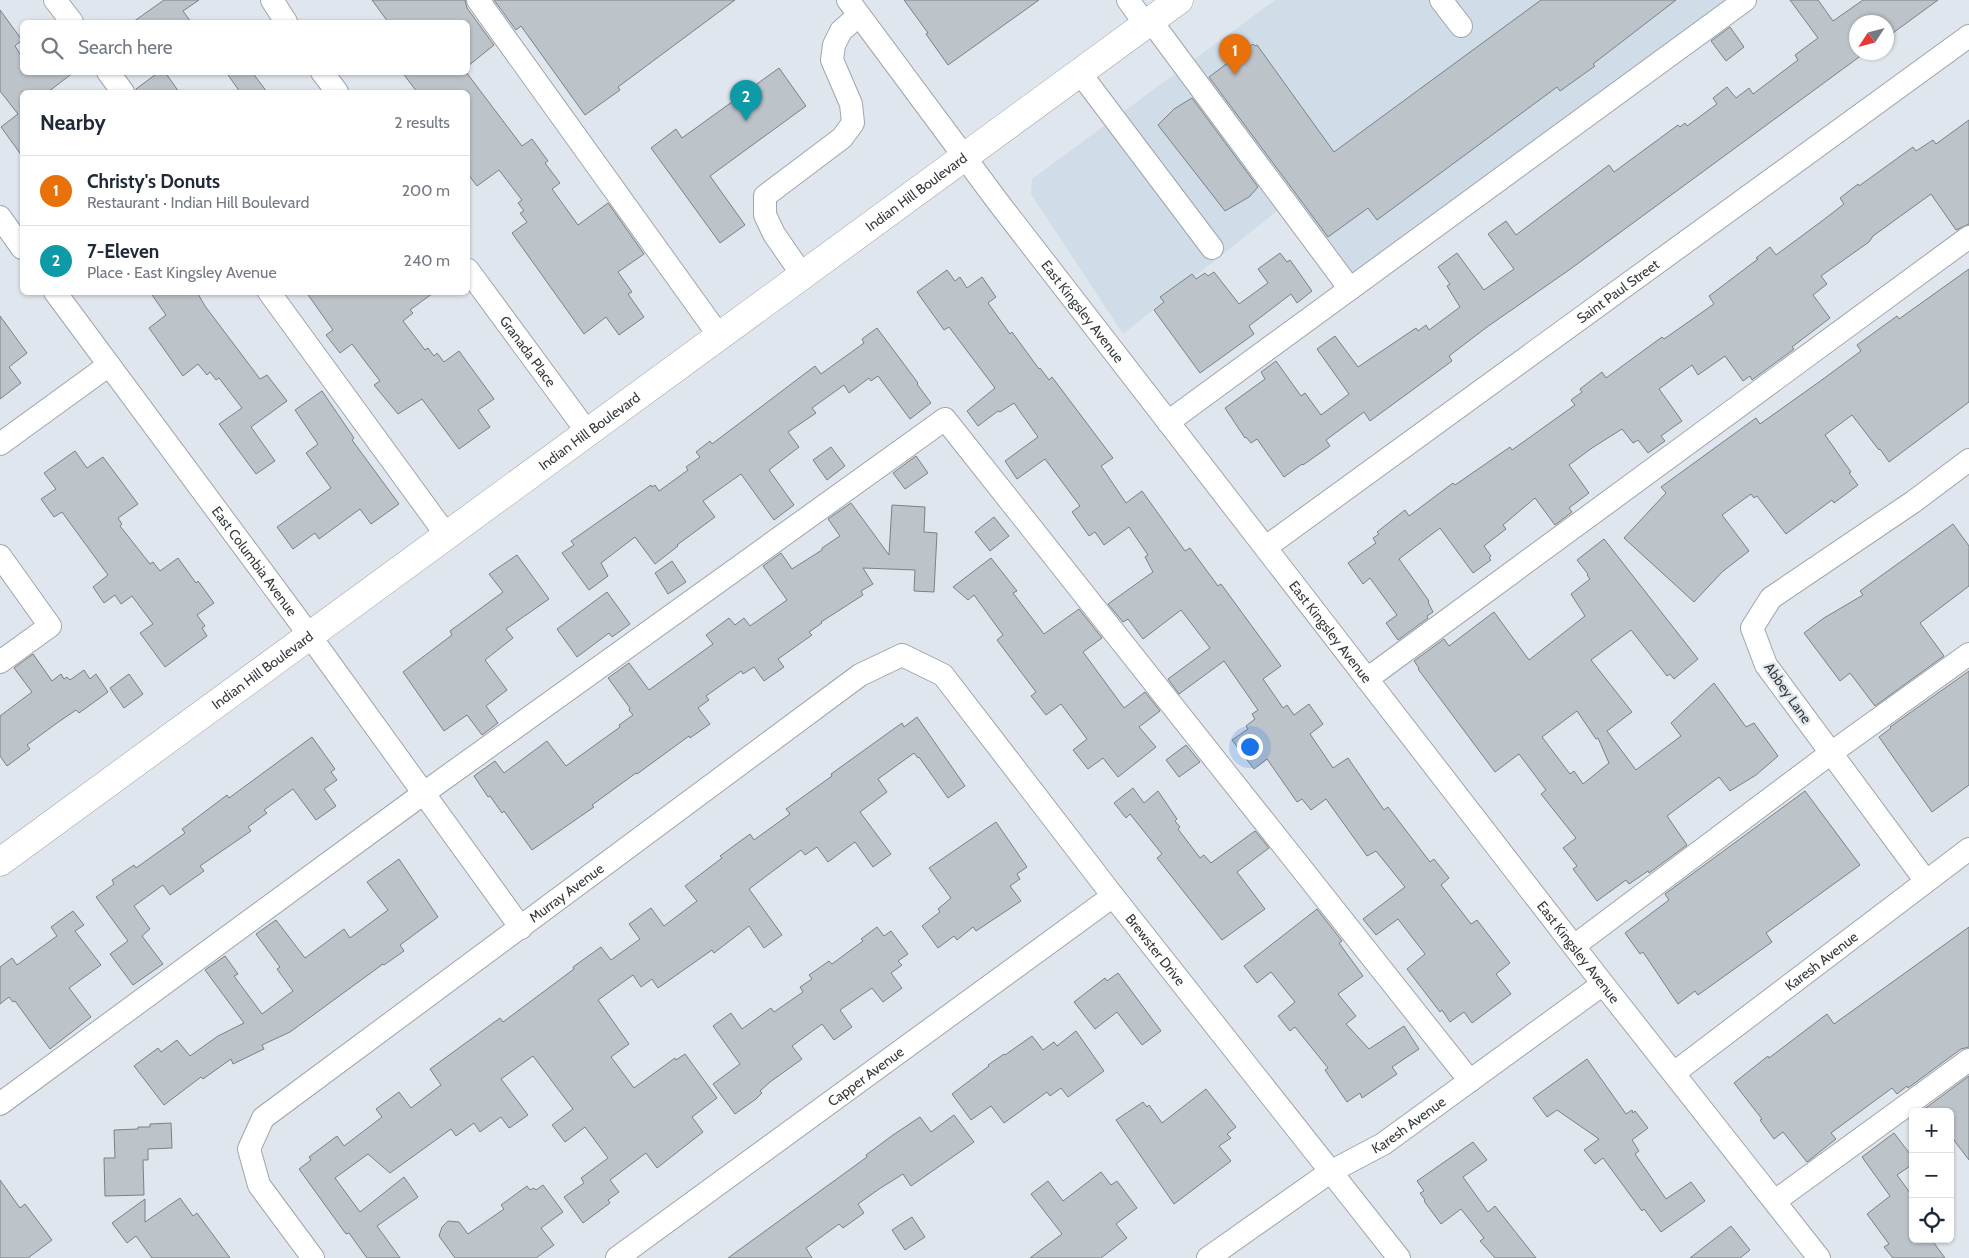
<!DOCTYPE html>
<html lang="en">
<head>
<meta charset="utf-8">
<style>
	:root { --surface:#fff; --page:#f6f6f7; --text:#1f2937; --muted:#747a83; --line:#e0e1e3; --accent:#ea580c }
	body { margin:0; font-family:Cabin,sans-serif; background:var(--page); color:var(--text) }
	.controls { position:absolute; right:15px; bottom:15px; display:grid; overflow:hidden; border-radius:8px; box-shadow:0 1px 4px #0004 }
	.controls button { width:45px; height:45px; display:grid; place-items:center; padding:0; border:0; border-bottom:1px solid var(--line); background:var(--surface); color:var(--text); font:25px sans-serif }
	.compass { position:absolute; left:1849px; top:15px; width:45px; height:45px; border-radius:50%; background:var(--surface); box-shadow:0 1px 4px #0004; rotate:234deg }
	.you { position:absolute; left:1249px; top:746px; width:18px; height:18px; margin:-12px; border:4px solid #fff; border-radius:50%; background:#1a73e8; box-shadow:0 0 0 8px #1a73e833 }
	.badge { display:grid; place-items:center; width:32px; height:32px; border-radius:50%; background:var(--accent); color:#fff; font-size:16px; font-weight:700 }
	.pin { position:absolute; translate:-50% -41px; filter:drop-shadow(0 1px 2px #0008) }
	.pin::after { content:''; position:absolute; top:26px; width:18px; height:15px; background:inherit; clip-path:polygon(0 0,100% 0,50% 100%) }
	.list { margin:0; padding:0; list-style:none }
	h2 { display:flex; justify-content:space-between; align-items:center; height:65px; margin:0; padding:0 20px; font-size:21px }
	h2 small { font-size:16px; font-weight:400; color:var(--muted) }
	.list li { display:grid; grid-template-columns:32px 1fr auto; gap:15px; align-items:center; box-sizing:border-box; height:70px; padding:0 20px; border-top:1px solid var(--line) }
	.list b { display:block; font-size:19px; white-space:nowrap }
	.list p { margin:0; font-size:16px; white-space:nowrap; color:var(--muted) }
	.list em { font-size:16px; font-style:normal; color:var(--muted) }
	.icon { flex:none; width:28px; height:28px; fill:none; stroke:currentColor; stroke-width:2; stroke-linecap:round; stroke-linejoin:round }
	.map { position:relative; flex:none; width:1969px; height:1258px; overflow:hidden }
	.search { position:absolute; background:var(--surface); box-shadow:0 1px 4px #0004; left:20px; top:20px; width:450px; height:55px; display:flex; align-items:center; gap:12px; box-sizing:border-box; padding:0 18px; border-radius:8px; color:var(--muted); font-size:19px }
	.panel { position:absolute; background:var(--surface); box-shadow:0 1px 4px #0004; left:20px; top:90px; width:450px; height:205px; border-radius:8px }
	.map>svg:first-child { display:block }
	.built { fill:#d0dce8 }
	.building { fill:#bcc3c9; stroke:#7b8187; fill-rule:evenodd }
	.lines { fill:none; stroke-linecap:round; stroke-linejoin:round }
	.minor-casing { stroke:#9fa5ac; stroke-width:24 }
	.major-casing { stroke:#9fa5ac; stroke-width:29 }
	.minor { stroke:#fff; stroke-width:22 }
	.major { stroke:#fff; stroke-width:28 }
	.labels { text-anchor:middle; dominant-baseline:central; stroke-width:4.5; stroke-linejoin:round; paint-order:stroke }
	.street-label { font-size:14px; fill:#373a3c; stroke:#e0e6ed }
</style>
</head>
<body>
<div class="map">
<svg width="1969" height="1258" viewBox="0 0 1969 1258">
	<rect width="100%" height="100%" fill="#e0e6ed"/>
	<polygon class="built" points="1275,0 1732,0 1352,281 1292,199 1123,334 1031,194 1032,179"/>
	<g class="building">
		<polygon points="164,0 199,0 183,11 191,22 133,22"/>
		<polygon points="372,0 465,0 467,8 494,45 468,66 468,22 388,22"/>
		<polygon points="494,0 735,0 618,87 620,90 585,115 521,26 516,30"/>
		<polygon points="904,0 1039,0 948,65 926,34 928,33"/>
		<polygon points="1541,0 1676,0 1593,64 1595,66 1560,91 1557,87 1377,220 1368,208 1328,237 1209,77 1253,44 1255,46 1257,45 1334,152"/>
		<polygon points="1790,0 1818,0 1833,21 1863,0 1938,0 1886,38 1886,22 1856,22 1856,52 1866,52 1569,270 1487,327 1449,356 1452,361 1370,421 1364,412 1326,440 1330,446 1303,465 1302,464 1284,477 1257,439 1251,443 1246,437 1245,438 1225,408 1265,379 1261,372 1276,361 1301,396 1305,393 1321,415 1349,394 1317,349 1335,336 1358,367 1416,328 1418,331 1426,325 1429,330 1460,307 1447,286 1450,284 1438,267 1457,253 1484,290 1514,269 1488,234 1506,221 1516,235 1609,165 1614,172 1678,125 1680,127 1685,123 1687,126 1717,104 1713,98 1727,87 1736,98 1749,88 1753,94 1798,60 1795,55 1818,38"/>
		<polygon points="0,10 22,40 15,46 22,57 22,72 74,72 48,92 22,92 22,156 1,127 18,114 0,91"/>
		<polygon points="1730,27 1744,47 1726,61 1711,41"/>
		<polygon points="779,68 806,106 710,176 745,225 720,243 651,148 676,129 682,138"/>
		<polygon points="159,72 165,72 179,92 136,92 136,89"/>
		<polygon points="226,72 252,72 267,92 240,92"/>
		<polygon points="402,72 466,72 522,146 532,139 548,161 545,163 560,183 552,189 578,225 608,203 644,254 618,272 632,292 628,294 644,317 619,335 606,317 584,334 512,233 527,222 520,213 524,211 518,203 522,200 499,170 477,186 468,174 468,92 417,92"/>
		<polygon points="1192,98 1258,187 1249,197 1225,211 1158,125 1174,109"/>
		<polygon points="1969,120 1969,224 1956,230 1931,194 1873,236 1869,242 1821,276 1827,284 1813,295 1830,318 1792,347 1794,349 1752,380 1750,376 1743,381 1725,356 1698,375 1692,365 1659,389 1682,421 1661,436 1665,441 1648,453 1638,440 1633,443 1622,429 1592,448 1569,465 1589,493 1569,508 1572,512 1555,525 1535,498 1503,525 1506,529 1484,546 1491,556 1489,558 1491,560 1473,573 1440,528 1399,559 1429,601 1428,602 1433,612 1427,616 1428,618 1398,640 1386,623 1397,615 1370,578 1363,584 1348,563 1376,543 1373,538 1379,534 1377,532 1405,510 1409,516 1453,483 1455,485 1510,447 1512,450 1575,405 1571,400 1582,392 1580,389 1602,372 1606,378 1662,337 1664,339 1714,304 1709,296 1758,259 1756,258 1770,247 1776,255 1822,221 1844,204 1840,198 1858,184 1859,186 1913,147 1916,151 1933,140 1936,144"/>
		<polygon points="1280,253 1287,262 1290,260 1312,291 1297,303 1291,294 1249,326 1254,334 1200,373 1154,310 1164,302 1160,297 1192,274 1196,279 1205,273 1208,276 1214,272 1239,304 1268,283 1258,269"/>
		<polygon points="1969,269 1969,402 1889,462 1880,449 1879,450 1852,415 1825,435 1851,472 1849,473 1858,485 1834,503 1832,500 1786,534 1757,496 1754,498 1751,494 1722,515 1749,551 1722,572 1694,602 1624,538 1666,493 1661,487 1756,418 1760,424 1819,382 1861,351 1857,345 1897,316 1899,319"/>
		<polygon points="947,270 955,281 960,277 967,288 982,277 996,297 988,303 1010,334 1012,332 1039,369 1040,368 1049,380 1052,377 1113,458 1101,466 1126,503 1142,491 1185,551 1190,548 1218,586 1221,584 1281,666 1263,679 1283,708 1287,705 1294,715 1309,704 1323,724 1310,734 1333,768 1348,758 1384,810 1388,807 1430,862 1434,859 1449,878 1441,885 1471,924 1477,920 1510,963 1496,974 1511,994 1472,1023 1464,1012 1450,1022 1442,1010 1440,1012 1407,969 1425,954 1398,919 1376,935 1363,919 1405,887 1376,851 1367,856 1326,799 1311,810 1302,799 1297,802 1267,759 1254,769 1232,740 1248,729 1246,726 1255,719 1252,714 1258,710 1224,661 1179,694 1168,679 1210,648 1181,610 1143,639 1128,619 1123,622 1108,604 1153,572 1145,557 1148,555 1129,527 1104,545 1095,532 1089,536 1072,512 1080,506 1045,459 1017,479 1005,461 1038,437 1014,403 1000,412 998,411 978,426 967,411 995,388 949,327 944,330 917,292"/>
		<polygon points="150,292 197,292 205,306 260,379 267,375 287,401 251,427 275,461 256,474 219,424 242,408 219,378 216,380 210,372 207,375 198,364 183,376 149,328 166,315"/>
		<polygon points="306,292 433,293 410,310 413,313 403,321 425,350 428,348 434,356 437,353 444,362 459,351 494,399 478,410 490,427 459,449 422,399 398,414 374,385 380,381 352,344 340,353 326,335 333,330"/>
		<polygon points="0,316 27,353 9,367 21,383 0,399"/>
		<polygon points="877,328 918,383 917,384 931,403 910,419 878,376 871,381 869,378 849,393 844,385 812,408 816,413 788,432 799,447 769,470 794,505 774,520 741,474 703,501 715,517 677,545 678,546 655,564 635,537 601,563 608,576 589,590 562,553 574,545 571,541 651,485 652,487 655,485 659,491 688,470 686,467 700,457 696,452 710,441 712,444 815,366 821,374 864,343 862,339"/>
		<polygon points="322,391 354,438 352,440 399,504 371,524 360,509 319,539 315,533 293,549 277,527 331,488 306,453 318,444 295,410"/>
		<polygon points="831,447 845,466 827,480 813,460"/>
		<polygon points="75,451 87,468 103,457 138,504 118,518 122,524 120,526 150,564 153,562 160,571 178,558 196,583 198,581 214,603 197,615 205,626 202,628 207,636 165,667 140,633 153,624 132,596 121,604 115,595 104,603 93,587 108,575 62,512 54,517 41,499 56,489 44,473"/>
		<polygon points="916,456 928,473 905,489 893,473"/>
		<polygon points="851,503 889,555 892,505 925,507 924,532 937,533 934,592 914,591 915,570 863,568 873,584 861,591 863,595 821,622 822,623 809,632 812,635 778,659 784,667 764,681 754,667 743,674 741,671 706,696 709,700 698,708 710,724 690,738 689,736 637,774 636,773 592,805 594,807 532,850 504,811 502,813 490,796 488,797 474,776 495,761 504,773 547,741 566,766 620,727 619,725 633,715 629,710 630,708 608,678 629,663 649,690 713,644 706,635 729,618 735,625 744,618 750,626 787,600 763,566 781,553 792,569 822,550 822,548 840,536 828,519"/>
		<polygon points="994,517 1009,536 990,551 975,532"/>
		<polygon points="1953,524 1969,546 1969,586 1920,623 1944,656 1875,706 1850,673 1840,681 1804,633 1824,618 1863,595 1860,591"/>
		<path d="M1604,539L1698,659L1674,679L1670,674L1667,676L1631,630L1591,660L1632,712L1607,731L1636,770L1681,736L1671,723L1714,683L1746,727L1754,723L1778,756L1756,775L1730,791L1719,777L1667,816L1687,845L1649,873L1648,871L1629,884L1626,880L1597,901L1573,869L1577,866L1563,848L1576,838L1541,794L1546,790L1519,754L1495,772L1418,669L1419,668L1414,661L1444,639L1449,646L1494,612L1529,660L1585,616L1571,594L1590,579L1587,575L1588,574L1577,560ZM1577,711L1596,739L1598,738L1609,763L1583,784L1574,771L1570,774L1542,737Z"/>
		<polygon points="517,555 549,599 506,629 513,638 485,660 507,690 486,706 498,723 482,735 467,715 444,731 403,672 452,635 450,631 503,592 489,574"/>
		<polygon points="991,558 1017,591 1013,593 1044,634 1079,609 1102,638 1083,652 1124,708 1145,692 1160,711 1139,727 1156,747 1118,777 1103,758 1088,769 1073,750 1087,739 1061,704 1046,715 1031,696 1036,692 997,640 1003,635 974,595 968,600 953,587"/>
		<polygon points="672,561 686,582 668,594 655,573"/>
		<polygon points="607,592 630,624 612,637 609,633 577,657 557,629"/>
		<polygon points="33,654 52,681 61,674 64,679 67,677 70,680 84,670 90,679 96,674 108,692 79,713 76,710 57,723 27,745 30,749 7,766 0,756 0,716 32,692 14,668"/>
		<polygon points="1969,671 1969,785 1932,812 1879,737 1891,728 1890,727"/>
		<polygon points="129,674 143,694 124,708 110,688"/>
		<polygon points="917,717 965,786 948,798 919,757 918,758 914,753 878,779 887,792 860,812 891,854 873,867 855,842 828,862 817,847 805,855 801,850 749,889 782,935 764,948 749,926 714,953 712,950 658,988 652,979 641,987 633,975 598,1000 629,1044 611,1057 634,1088 675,1058 676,1060 685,1054 717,1098 692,1117 703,1132 657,1168 646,1153 610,1180 619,1192 608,1200 610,1203 583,1223 564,1197 584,1183 581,1178 608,1158 585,1127 565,1142 552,1125 573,1109 533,1056 501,1079 528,1115 511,1127 509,1128 501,1117 480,1132 474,1123 456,1136 451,1129 390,1173 368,1154 335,1178 360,1212 404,1177 418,1197 377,1226 400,1258 367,1258 349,1233 346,1234 299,1169 311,1160 309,1157 337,1136 344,1146 382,1117 376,1109 399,1092 411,1108 441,1085 430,1069 500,1018 503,1022 574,969 573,967 601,947 611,960 640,939 629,924 651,908 664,926 697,901 685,886 722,858 720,856 750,834 754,840 790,814 786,809 832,776 831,774 902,723 904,727"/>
		<polygon points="312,737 335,769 331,772 337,780 324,789 336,806 316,820 293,789 264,810 267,813 248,827 251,831 200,866 204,871 170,895 163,885 134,906 150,929 142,936 163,964 133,985 110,954 128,941 96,897 114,884 112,880 134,865 136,868 185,833 182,829 227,795 229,798"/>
		<polygon points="1186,745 1200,762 1179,777 1166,760"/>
		<polygon points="1133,788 1144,803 1158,791 1177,819 1175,821 1180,827 1178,829 1200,858 1204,855 1211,863 1255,831 1269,848 1237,872 1265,909 1222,940 1157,858 1162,854 1130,814 1126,818 1114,803"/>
		<polygon points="1805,791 1860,865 1766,933 1772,942 1698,995 1695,991 1678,1004 1643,952 1640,954 1625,933 1669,900 1665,894"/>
		<polygon points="996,822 1027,867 1017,874 1020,879 1010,886 1021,901 976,931 973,927 957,940 954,936 938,948 922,926 940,912 938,909 951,898 929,868"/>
		<polygon points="399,859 438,917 400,945 404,951 384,965 383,964 290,1032 262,1045 264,1049 233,1064 231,1059 203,1079 201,1077 164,1105 134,1066 158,1048 161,1052 177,1040 190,1056 218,1036 244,1023 205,970 225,956 238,974 234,976 262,1014 293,991 277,969 280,967 256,934 276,920 305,958 344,929 350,938 388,910 367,882"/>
		<polygon points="1317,909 1342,941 1339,943 1363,976 1338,994 1356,1016 1346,1024 1369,1049 1404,1026 1419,1049 1392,1067 1397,1074 1362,1098 1360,1093 1347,1102 1325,1070 1328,1068 1295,1027 1290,1031 1278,1016 1295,1002 1271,972 1257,983 1244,966"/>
		<polygon points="73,911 84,925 75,931 101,965 69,988 91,1017 50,1049 15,1001 13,1002 9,997 0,1004 0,967 12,958 17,965 57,936 51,927"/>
		<polygon points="877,927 884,936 891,931 908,954 898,961 902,965 891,973 902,988 883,1002 872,988 840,1010 852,1027 834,1040 822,1024 792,1046 802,1059 770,1082 760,1091 762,1093 756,1099 735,1114 713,1084 740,1064 713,1026 731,1013 742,1029 771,1008 774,1012 803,992 800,987 812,979 809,975 829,961 832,964 863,941 861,939"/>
		<polygon points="1969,927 1969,1047 1961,1049 1908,1088 1907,1086 1897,1094 1892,1088 1831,1133 1836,1139 1807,1162 1783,1132 1774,1139 1760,1120 1762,1119 1734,1083 1768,1056 1769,1058 1827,1014 1834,1024"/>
		<polygon points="1118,973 1161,1031 1142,1045 1117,1012 1095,1029 1074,1002 1105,978 1107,981"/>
		<polygon points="1076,1031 1104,1071 1068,1097 1061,1088 1050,1096 1047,1092 1004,1123 991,1106 971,1120 952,1094 989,1066 988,1065 1004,1054 1005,1055 1032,1036 1043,1050 1054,1042 1057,1046"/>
		<polygon points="1587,1059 1626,1114 1632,1110 1633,1113 1635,1111 1648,1128 1632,1140 1639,1151 1635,1154 1666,1199 1691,1182 1705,1201 1661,1232 1644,1209 1642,1211 1603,1158 1595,1164 1584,1150 1599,1139 1557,1110 1547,1117 1533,1098"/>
		<polygon points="1969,1076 1969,1160 1950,1135 1950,1112 1925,1112 1923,1110"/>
		<polygon points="1206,1089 1236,1127 1227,1134 1231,1138 1219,1146 1231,1161 1174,1204 1116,1120 1143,1102 1147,1107 1149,1105 1162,1123"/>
		<polygon points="954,1115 974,1142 911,1186 903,1174 879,1189 858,1204 864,1213 843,1228 839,1224 806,1248 812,1258 728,1258 867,1157 866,1155 893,1135 920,1117 931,1132"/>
		<polygon points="171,1123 172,1148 148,1149 148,1160 143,1160 144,1195 105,1196 104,1158 115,1158 114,1130 138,1129 138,1127 150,1127 150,1124"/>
		<polygon points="1894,1133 1913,1158 1913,1164 1897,1175 1913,1197 1913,1239 1931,1239 1945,1258 1893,1258 1884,1247 1889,1244 1867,1214 1890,1196 1862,1157"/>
		<polygon points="1473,1142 1487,1160 1463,1177 1488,1212 1495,1206 1536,1258 1495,1258 1480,1241 1484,1238 1461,1209 1441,1224 1424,1201 1425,1200 1420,1193 1424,1191 1417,1181"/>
		<polygon points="1101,1172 1111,1185 1117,1181 1137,1208 1116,1224 1127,1238 1101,1258 1030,1258 1062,1234 1031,1194 1048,1181 1063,1201"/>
		<polygon points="0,1180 20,1208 25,1204 52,1240 28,1258 0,1258"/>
		<polygon points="543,1185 563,1212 541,1228 554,1245 536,1258 455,1258 439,1236 442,1227 448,1221 459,1222 468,1234 504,1209 501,1205 527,1186 530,1190 534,1188 536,1190"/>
		<polygon points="180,1198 193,1216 197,1213 230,1258 152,1258 136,1236 127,1243 112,1223 145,1199 145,1222"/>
		<polygon points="912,1217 925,1237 905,1250 892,1230"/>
		<polygon points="1731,1226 1750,1250 1740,1258 1690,1258"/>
	</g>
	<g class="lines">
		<defs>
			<g id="minor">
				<polyline points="55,0 72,22"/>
				<polyline points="272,0 286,22"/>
				<polyline points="478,0 720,337"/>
				<path id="s1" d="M848,0L998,202L1603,984L1819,1258"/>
				<polyline points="1128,0 1146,25"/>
				<polyline points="1441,0 1461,26"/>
				<polyline points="1151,21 1350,289"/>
				<polyline points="108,72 123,92"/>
				<polyline points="322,72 337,92"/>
				<polyline points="1080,73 1212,248"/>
				<polyline points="0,217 22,248"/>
				<path id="s2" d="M468,270L588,433"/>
				<polyline points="803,276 774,234 765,215 765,196 842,138 853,123 851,104 832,60 834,45 841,31 859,15"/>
				<path id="s3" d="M55,292L310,636L521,928"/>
				<polyline points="269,292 447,536"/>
				<polyline points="1168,422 1745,0"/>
				<polyline points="0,444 109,365"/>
				<path id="s4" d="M1266,547L1969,36"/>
				<polyline points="0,556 50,626 0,662"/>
				<polyline points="1367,679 1969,237"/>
				<polyline points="1925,880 1766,665 1752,628 1771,598 1913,502 1969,460"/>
				<polyline points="1574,946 1831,753 1969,654"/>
				<path id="s5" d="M1674,1073L1969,849"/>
				<polyline points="0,1104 424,793 945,419 1470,1081"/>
				<polyline points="1775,1201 1969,1060"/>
				<path id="s6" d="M313,1258L259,1185L249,1149L263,1118L860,675L902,655L943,675L1113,896L1399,1258"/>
				<path id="s7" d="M617,1258L1113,896"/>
				<path id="s8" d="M1208,1258L1330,1172L1383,1144L1603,984"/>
			</g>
			<g id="major">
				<path id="s9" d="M0,862L1179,0"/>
			</g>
		</defs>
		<use href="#minor" class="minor-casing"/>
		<use href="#major" class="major-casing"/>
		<use href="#minor" class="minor"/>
		<use href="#major" class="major"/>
	</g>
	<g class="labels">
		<g class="street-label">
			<text stroke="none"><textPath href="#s9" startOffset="1135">Indian Hill Boulevard</textPath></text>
			<text stroke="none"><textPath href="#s4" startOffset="435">Saint Paul Street</textPath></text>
			<text stroke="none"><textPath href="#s1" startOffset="390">East Kingsley Avenue</textPath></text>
			<text stroke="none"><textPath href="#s2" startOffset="101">Granada Place</textPath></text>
			<text stroke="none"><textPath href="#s9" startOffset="730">Indian Hill Boulevard</textPath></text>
			<text stroke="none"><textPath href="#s3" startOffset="335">East Columbia Avenue</textPath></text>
			<text stroke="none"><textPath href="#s1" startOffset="795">East Kingsley Avenue</textPath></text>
			<text stroke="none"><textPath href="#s9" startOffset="325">Indian Hill Boulevard</textPath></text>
			<text transform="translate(1788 693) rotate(55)">Abbey Lane</text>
			<text stroke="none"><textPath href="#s6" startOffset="540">Murray Avenue</textPath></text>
			<text stroke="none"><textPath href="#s6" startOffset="1345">Brewster Drive</textPath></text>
			<text stroke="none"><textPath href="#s1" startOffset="1200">East Kingsley Avenue</textPath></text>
			<text stroke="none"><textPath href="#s5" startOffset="185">Karesh Avenue</textPath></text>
			<text stroke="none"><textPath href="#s7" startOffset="308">Capper Avenue</textPath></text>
			<text stroke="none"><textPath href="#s8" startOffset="241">Karesh Avenue</textPath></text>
		</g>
	</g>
</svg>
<div class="controls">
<button>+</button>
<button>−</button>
<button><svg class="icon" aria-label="locate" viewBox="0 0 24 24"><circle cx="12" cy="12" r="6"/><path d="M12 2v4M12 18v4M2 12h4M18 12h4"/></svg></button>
</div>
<svg class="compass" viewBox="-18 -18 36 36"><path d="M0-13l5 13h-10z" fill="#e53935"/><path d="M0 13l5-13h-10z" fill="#747a83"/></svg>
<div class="you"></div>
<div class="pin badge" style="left:1235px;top:75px;background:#e8710a">1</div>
<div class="pin badge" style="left:746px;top:121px;background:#0f9aa8">2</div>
<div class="search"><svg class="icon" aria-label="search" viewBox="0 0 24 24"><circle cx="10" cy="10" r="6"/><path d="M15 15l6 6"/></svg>Search here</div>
<section class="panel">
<h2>Nearby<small>2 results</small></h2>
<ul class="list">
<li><span class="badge" style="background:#e8710a">1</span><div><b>Christy's Donuts</b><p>Restaurant · Indian Hill Boulevard</p></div><em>200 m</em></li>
<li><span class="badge" style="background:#0f9aa8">2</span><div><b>7-Eleven</b><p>Place · East Kingsley Avenue</p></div><em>240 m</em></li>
</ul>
</section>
</div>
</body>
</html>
